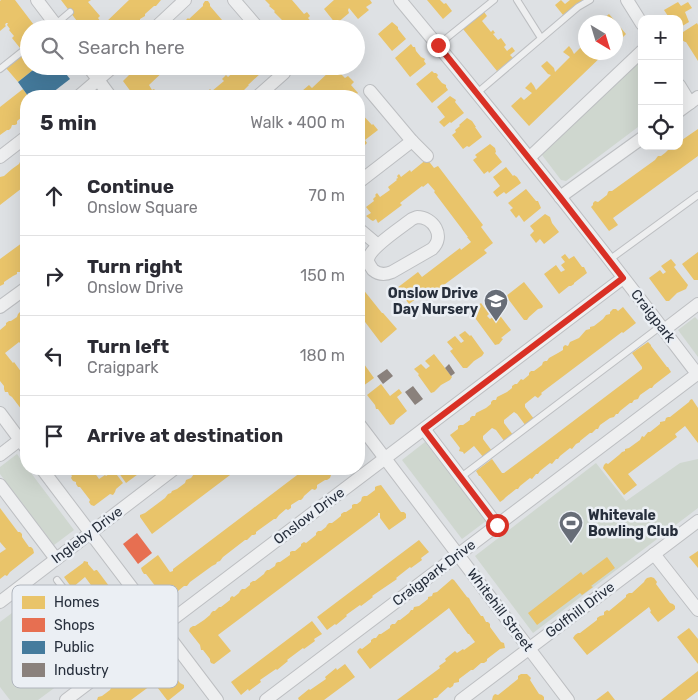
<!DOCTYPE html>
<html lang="en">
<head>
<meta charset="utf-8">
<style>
	:root { --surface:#fff; --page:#f7f7f7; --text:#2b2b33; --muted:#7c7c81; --line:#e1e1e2 }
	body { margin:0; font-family:Rubik,sans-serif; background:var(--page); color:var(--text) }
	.controls { position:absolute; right:15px; top:15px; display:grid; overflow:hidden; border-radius:10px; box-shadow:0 5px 20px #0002 }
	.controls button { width:45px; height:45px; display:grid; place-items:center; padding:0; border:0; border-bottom:1px solid var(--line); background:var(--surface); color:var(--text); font:25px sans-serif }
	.compass { position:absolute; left:578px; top:15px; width:45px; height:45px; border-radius:50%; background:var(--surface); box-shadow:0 5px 20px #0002; rotate:142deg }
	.stop { position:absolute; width:15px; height:15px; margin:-11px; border:4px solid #d93025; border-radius:50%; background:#fff }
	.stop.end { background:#d93025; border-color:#fff; box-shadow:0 1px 5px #0008 }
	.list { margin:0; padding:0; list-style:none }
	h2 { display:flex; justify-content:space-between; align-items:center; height:65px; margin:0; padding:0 20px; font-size:21px }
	h2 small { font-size:16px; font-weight:400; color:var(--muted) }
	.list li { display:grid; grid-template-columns:32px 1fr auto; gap:15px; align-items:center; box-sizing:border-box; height:80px; padding:0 20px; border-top:1px solid var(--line) }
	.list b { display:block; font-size:19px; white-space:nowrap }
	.list p { margin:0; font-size:16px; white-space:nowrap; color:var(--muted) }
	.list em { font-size:16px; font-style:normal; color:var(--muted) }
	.icon { flex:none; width:28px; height:28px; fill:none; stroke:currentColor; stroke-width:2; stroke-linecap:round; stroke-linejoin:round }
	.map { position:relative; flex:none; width:698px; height:700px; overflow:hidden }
	.search { position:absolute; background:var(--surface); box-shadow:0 5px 20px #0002; left:20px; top:20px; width:345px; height:55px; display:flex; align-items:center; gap:12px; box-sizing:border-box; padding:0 18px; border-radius:28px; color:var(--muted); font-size:19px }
	.panel { position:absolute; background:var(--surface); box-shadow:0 5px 20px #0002; left:20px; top:90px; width:345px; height:385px; border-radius:20px }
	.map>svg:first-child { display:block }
	.green { fill:#cfd7cf }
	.homes { fill:#e9c46a }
	.shops { fill:#e76f51 }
	.public { fill:#457b9d }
	.industry { fill:#8a817c }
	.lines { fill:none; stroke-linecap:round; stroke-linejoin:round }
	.lane-casing { stroke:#bdbfc2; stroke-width:8 }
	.street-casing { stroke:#bdbfc2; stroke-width:14 }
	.lane { stroke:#eeeff0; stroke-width:6 }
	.street { stroke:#eeeff0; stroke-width:12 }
	.route { stroke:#d93025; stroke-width:6 }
	.labels { text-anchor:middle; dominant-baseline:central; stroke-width:5; stroke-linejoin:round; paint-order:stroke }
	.poi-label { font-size:14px; font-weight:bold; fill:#272f3c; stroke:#ebeff4; text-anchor:end }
	.street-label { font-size:14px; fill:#272f3c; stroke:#ebeff4 }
	.key { fill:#ebeff4; stroke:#b0b5bd; stroke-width:1 }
	.key-label { font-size:14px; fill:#272f3c }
</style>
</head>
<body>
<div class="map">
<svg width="698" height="700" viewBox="0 0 698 700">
	<rect width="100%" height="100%" fill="#dee1e4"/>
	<g class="green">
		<polygon points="642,59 642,124 566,181 561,180 542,155"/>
		<polygon points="695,317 698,320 698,357 678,330"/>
		<polygon points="425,442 486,521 462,539 402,460"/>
		<polygon points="17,454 26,467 26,469 28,469 74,530 54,545 0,474 0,467"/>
		<polygon points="698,459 698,508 533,633 475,556 596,463 626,501 680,463"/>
		<polygon points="40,592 92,660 38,700 10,700 0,687 0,622"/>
	</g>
	<g class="homes">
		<polygon points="1,0 15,0 37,29 29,29 29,41 20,48 12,38 14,36 9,30 10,29 7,25 8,23 6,23 5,25 6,26 0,31 0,1"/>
		<polygon points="61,0 91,0 88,2 100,16 98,18 103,25 129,0 161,0 156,6 154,6 145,14 145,16 140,19 140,21 136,23 129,29 83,29"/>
		<polygon points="265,0 292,0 304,14 307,12 310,16 308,18 314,25 310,29 289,29 286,25 286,24 274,12 275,11 269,6 270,5"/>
		<polygon points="334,0 370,0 372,3 366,7 369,10 358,19 349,8 348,10 349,13 336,24 324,9"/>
		<polygon points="427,0 440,0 444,4 446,3 452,11 443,19"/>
		<polygon points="561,0 565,4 570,0 584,0 563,15 555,5"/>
		<polygon points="205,1 208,1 210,4 210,6 228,27 229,26 231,29 176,29 183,21 184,22 188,18 189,19 203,6 203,4"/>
		<polygon points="678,2 681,6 688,2 692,8 685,12 689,22 679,28 679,19 670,19 664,10"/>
		<polygon points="484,12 487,16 482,21 491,32 493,30 495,33 493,34 498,40 501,38 506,45 504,47 507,51 512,47 515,51 510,55 513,58 497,71 463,29"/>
		<polygon points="609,14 626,34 616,44 616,22 603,22 601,21"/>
		<polygon points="392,22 398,27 398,29 406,39 392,51 378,34"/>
		<polygon points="697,23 698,25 698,61 686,42 685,42 682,40 680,34"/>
		<polygon points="586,42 586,52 606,52 529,126 511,106 521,97 524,100 532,93 525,88 531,82 534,86 536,90 551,75 548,74 541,66 547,61 554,68 555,72 570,57 563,52 569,46 572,50 574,54"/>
		<polygon points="411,44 413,47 415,47 416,51 421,57 425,59 424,61 426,64 410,77 395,58"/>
		<polygon points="29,50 29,66 38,66 18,82 6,68"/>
		<polygon points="138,66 169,66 149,85 152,90 154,89 160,96 134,96 123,81"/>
		<polygon points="237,66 265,66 266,68 266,71 263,73 261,73 248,85 249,85 244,90 245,90 238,95 239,96 209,96 206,93 210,89 212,91 224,81 222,79 226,75 228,77 238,68"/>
		<polygon points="334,66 338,66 341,69 339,72 345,78 348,76 354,82 351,85 358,93 355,96 329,96 328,95 327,96 299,96 303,92 302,91 309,85 312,88 330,71 329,70"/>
		<polygon points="432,71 434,73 436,73 438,75 437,77 442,83 446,85 446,87 448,90 432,103 416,84"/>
		<polygon points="23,89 28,96 26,96 26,114 17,121 17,124 15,125 12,125 11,128 9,130 7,130 0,135 0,107"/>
		<polygon points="450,96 456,100 455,102 464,113 451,123 450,122 444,127 439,122 445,117 437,107"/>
		<polygon points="359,111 372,125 373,124 378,130 365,140 367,143 361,149 359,147"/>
		<polygon points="467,118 472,121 476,127 475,127 482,137 469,147 467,146 463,149 452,135 456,132 455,130 460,126 459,125"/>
		<polygon points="698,129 698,156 613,218 618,225 609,231 591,207 593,205 593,203 595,201 598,202 607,195 608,192 609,191 612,191 655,160 658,156 661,156 665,153 669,149 671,146 679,146 679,142"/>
		<polygon points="490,144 495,148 496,152 495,153 502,162 489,173 488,171 484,174 473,160 477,157 475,155"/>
		<polygon points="26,159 26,185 0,205 0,177 4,176 12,169 19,164 21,160"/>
		<polygon points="427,159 434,168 438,166 483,225 481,227 493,243 484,250 487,253 433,293 430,289 422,295 423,296 418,300 417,298 409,304 397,288 418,272 422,277 460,248 461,250 471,242 467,237 468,237 434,192 435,191 428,183 423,187 422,186 400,203 402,205 378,223 376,219 373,221 371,220 366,216 371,213 366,207 374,201 373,199 376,196 375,195 377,193 380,197 390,190 388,187 397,180 396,179 398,178 397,176 399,174 401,177 410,170 411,172"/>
		<polygon points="506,167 513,176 514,175 517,177 521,183 506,194 504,192 497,197 493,192 500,186 493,177"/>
		<polygon points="526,189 536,201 538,201 541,208 524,222 519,215 516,218 510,210 513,208 508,203"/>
		<polygon points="545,214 550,217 552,223 559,232 544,244 540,239 536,243 530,235 534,231 530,226"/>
		<polygon points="26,240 26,265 21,272 17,272 17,274 13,276 4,282 4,284 0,286 0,259"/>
		<polygon points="698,252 698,280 694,280 682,264"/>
		<polygon points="565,254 569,259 574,256 582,267 584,267 587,273 574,283 574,284 571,286 569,286 559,294 544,274 556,265 561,272 565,270 561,265 565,262 561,257"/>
		<polygon points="671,259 676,265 674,267 688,285 686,289 677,293 669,301 666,301 649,278 660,270 663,274 666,272 661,266"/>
		<polygon points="524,282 543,306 542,308 538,309 529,317 527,320 524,320 506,296"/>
		<polygon points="362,288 382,313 383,313 397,329 381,343 359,314 359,291"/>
		<polygon points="481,303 489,314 487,316 490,319 498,313 511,330 501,338 503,339 499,344 495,345 470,311"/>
		<polygon points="623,307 636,323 623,333 622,332 541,393 542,394 538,398 535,396 525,404 525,407 534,419 526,426 517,414 514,412 504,420 504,423 513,435 505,442 496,430 492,428 483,436 483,439 492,451 484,458 474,446 464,454 463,452 459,451 460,448 450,435 458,429 458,426 460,425 463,425 470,420 470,418 472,416 475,416 476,413 486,408 491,404 491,402 493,400 496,400 497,397 507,392 512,388 512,386 515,384 517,384 521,379 523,380 529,375 529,373 531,371 534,371 542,365 543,362 545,361 547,361 549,358 558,353 563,350 563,347 565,345 568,346 570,342 579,338 586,330 590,329 590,327 594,326 603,319 606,315 610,314 610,312 613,309 616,309 618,311"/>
		<polygon points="26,310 26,339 20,343 19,342 5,353 13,363 14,362 22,373 21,374 26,381 26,413 25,414 12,397 9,395 8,392 5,392 4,389 4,386 0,381 0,330 6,325 6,323 9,321 11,321 17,317 18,314 20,312 23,313"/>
		<polygon points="465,331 470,336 471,335 484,353 482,356 474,361 467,368 463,368 450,351 453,349 447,342 455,336 461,343 464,341 459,335"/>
		<polygon points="648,342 651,345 651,346 667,367 668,367 671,372 654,385 652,388 650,388 640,395 638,399 634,400 632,403 630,403 620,411 618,414 616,414 614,417 610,418 600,425 598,429 596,429 592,433 590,433 580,441 580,442 576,444 572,449 570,448 560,456 558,459 556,459 552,464 550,463 540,471 538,474 536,474 532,479 530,478 520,486 518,489 516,489 506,497 503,500 500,502 480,476 479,476 476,471 492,459 502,473 504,473 543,444 642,369 642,367 632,353"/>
		<polygon points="434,354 452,377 450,380 441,385 434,392 431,393 418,375 419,374 414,369 421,364 426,369 430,366 425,361"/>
		<polygon points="359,357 374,378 359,389"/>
		<polygon points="381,384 390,396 399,389 402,393 397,397 407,411 396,420 394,424 390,425 378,409 376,409 375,405 367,395"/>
		<polygon points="692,399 698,408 698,443 685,426 675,434 677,437 628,474 637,485 624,495 603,468 604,465 606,463 608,464 619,455 622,452 625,451 625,449 629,448 640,440 642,436 644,437 648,432 650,432 660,424 660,422 665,421 666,418 668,417 670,417 689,402 690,400"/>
		<polygon points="66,469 92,469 99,479 105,475 106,476 114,471 123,483 116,489 115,492 113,495 110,494 94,506 91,505 89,502 90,500 80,487 78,487 76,484 76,482 73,481 71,478 72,476"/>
		<polygon points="116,469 145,469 126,483"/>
		<polygon points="203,469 238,469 152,534 140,517 140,515 145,513 165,498 168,494 171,493 172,491 177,489 185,483 186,480 191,478 194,474 197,474"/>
		<polygon points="305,469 343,469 339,472 337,471 331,475 330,478 327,480 325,480 317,485 317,488 315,490 312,489 304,496 303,498 301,500 299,500 291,505 291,508 288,510 286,509 279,515 276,519 274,519 256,532 256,534 254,535 252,535 247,540 245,540 223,557 220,561 217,562 216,564 212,566 190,582 187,586 184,586 172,596 169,599 166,600 146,574 144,574 142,571 141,568 158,555 170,572 173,571 173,569"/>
		<polygon points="381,485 401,512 404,512 406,514 406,518 389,530 380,518 380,513 378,513 378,515 218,635 231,651 214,664 211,663 210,661 210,659 203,650 201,650 200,645 189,631 190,628 193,626 195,626 204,620 210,615 211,613 213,611 215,611 219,607 221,607 230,600 230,598 232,596 234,597 239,593 240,591 242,589 245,589 250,585 250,583 253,581 255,581 264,574 265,572 267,570 269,570 275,566 276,563 278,562 280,562 290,555 290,552 292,551 295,551 301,546 301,544 304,542 306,543 316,535 316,533 318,531 321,531 326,527 327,525 329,523 332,523 336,520 341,516 341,514 344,512 346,512 352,508 352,505 354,504 357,504 361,501 362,497 364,496 367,496 375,490 375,487 377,486"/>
		<polygon points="0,508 18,532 20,532 22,534 22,537 29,547 31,547 33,549 34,553 10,572 7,576 5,575 0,579 0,553 6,549 0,542"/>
		<polygon points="419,540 429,552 421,558 422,560 411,568 410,567 396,578 397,579 372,596 373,597 361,606 360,605 346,615 347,616 336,625 335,624 327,630 317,617"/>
		<polygon points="698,551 698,568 689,557"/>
		<polygon points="607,557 615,568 591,586 593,587 582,595 580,593 537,625 528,613 581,572 583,575"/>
		<polygon points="84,561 88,562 88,564 94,571 96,570 97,570 127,610 127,612 125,613 131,621 133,621 132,626 130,625 113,639 111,640 103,630 117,620 85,577 72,588 64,577 83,563"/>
		<polygon points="651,577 654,578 657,582 656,584 670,603 673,604 675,606 675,609 658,622 650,612 651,611 649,607 587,655 573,638 575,635 578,633 580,633 597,620 597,618 600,616 604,615 604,612 607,610 609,611 626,597 626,595 629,593 632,593 644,582 645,580 647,578"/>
		<polygon points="452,579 454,580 467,597 469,598 471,602 481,616 483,616 486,622 488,622 490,624 490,627 501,642 504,643 505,648 500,649 487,659 487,661 484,663 481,663 473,670 471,670 459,679 459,682 454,683 453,686 450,688 448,687 439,695 438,697 436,698 434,698 433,700 397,700 440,668 439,666 446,661 445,659 455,651 457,653 463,649 464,650 475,642 469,634 468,634 451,611 449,608 370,669 357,652 358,650 360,648 362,649 371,642 371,640 374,638 376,638 379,634 381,634 390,628 390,626 392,624 395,624 398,620 400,620 409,613 411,610 413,610 414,607 419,606 428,599 428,597 432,596 433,593 437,592"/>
		<polygon points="312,621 322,634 314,639 315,641 304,649 303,648 287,660 288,661 277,670 276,669 260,680 261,682 249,691 248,689 241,695 231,682"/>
		<polygon points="689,628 698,639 698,664 677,637"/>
		<polygon points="158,653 170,670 174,672 174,675 180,683 184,685 184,688 169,700 167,700 154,683 131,700 97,700 98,697 102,696 110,690 111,688 113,686 116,686 117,683 119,682 121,682 129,676 129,674 134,672 135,669 137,667 139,668 152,658 155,654"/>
		<polygon points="345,664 355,677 324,700 299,700 298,698 309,689 310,690 326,679 325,677 336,668 337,670"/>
		<polygon points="698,671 698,691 686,700 661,700"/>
		<polygon points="521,674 527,674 531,678 530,680 539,694 542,695 544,697 544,700 492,700 493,696 495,694 498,695 518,679 518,676"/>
		<polygon points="608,691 615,700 596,700"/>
	</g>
	<polygon class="shops" points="137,533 152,553 138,564 123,544"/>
	<polygon class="public" points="38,66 60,66 70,79 48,96 28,96 18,82"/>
	<g class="industry">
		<polygon points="449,364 455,373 451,376 445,368"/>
		<polygon points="387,369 393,376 383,384 377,376"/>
		<polygon points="413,386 423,399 415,405 405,392"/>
	</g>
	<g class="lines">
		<defs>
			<g id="lane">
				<polyline points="517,0 541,38"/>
				<polyline points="50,29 70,12"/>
				<polyline points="438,45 494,0"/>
				<polyline points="0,69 29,46"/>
				<polyline points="477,93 578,7 590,0"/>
				<polyline points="609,260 698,195"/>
				<polyline points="461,477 661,326"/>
				<polyline points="57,580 119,660"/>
			</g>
			<g id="street">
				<polyline points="37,0 59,29"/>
				<polyline points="234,0 259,29"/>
				<path d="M400,0C503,123 602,248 698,375"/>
				<polyline points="627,0 642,24"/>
				<polyline points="154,29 185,0"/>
				<polyline points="88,66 110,96"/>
				<polyline points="679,85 690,103"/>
				<polyline points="370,91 412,141 427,156"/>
				<polyline points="79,96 114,66"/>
				<polyline points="258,96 284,73 287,66"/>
				<polyline points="679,111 698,97"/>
				<polyline points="0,157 26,137"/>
				<polyline points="529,158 642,51"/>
				<polyline points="359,182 412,141"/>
				<polyline points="560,197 642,138"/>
				<path d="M417,217C433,217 446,236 432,249L392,272C385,275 379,275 373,270C371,267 368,263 368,260C369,248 402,227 412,219Z"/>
				<polyline points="359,229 378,245"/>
				<polyline points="0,307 26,288"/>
				<polyline points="664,330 698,304"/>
				<polyline points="0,413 26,448"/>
				<polyline points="359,424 568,700"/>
				<polyline points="424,429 497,525"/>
				<polyline points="0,455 26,435"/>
				<polyline points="42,469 217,700"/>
				<polyline points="0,485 56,559"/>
				<polyline points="654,554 698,610"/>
				<polyline points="0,602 174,469"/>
				<polyline points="66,700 623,278"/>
				<polyline points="266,700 697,374"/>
				<polyline points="461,700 698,521"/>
			</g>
		</defs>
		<use href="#lane" class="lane-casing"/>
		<use href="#street" class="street-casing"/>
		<use href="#lane" class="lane"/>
		<use href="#street" class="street"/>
	</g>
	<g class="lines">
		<polyline class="route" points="438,45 560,197 623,278 424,429 497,525"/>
	</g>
	<defs>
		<symbol id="school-pin" viewBox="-11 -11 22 30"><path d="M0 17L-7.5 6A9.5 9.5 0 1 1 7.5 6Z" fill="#676d77" stroke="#ebeff4"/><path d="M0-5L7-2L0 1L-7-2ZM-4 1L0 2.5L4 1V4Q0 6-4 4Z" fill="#fff"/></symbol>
		<symbol id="stadium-pin" viewBox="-11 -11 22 30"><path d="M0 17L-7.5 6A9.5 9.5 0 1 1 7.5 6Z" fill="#676d77" stroke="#ebeff4"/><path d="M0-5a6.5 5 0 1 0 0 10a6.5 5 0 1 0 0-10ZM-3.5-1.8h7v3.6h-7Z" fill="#fff"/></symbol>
	</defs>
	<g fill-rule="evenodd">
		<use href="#school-pin" x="482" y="287" width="28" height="38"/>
		<use href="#stadium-pin" x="557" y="509" width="28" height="38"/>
	</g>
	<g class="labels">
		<g class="poi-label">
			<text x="478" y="293">Onslow Drive<tspan x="478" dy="16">Day Nursery</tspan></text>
			<text x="588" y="515" text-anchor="start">Whitevale<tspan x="588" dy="16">Bowling Club</tspan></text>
		</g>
		<g class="street-label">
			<text transform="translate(653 316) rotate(52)">Craigpark</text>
			<text transform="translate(309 516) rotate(-37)">Onslow Drive</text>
			<text transform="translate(87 535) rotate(-37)">Ingleby Drive</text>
			<text transform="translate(434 573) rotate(-37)">Craigpark Drive</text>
			<text transform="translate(500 610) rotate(53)">Whitehill Street</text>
			<text transform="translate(580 610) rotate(-37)">Golfhill Drive</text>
		</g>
	</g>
	<rect x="12" y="585" width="166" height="103" rx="8" class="key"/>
	<rect x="22" y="596" width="23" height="13" fill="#e9c46a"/>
	<rect x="22" y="618" width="23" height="14" fill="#e76f51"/>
	<rect x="22" y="641" width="23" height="13" fill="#457b9d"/>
	<rect x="22" y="663" width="23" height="14" fill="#8a817c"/>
	<g class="key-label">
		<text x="54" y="607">Homes</text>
		<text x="54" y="630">Shops</text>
		<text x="54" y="652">Public</text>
		<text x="54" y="675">Industry</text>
	</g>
</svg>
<div class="controls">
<button>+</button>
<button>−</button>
<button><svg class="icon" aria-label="locate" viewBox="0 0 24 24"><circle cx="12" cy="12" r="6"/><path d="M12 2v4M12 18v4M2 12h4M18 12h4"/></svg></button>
</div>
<svg class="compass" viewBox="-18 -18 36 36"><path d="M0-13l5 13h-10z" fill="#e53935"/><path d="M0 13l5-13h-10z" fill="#7c7c81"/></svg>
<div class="stop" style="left:497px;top:525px"></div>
<div class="stop end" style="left:438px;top:45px"></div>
<div class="search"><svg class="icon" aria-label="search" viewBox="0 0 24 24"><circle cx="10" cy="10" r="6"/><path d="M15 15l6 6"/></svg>Search here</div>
<section class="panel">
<h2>5 min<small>Walk · 400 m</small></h2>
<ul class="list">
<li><svg class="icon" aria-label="ahead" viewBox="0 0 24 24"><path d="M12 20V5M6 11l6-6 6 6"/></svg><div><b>Continue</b><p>Onslow Square</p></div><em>70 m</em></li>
<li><svg class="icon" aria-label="right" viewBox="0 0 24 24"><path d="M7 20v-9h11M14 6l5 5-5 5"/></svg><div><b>Turn right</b><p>Onslow Drive</p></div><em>150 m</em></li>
<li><svg class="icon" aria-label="left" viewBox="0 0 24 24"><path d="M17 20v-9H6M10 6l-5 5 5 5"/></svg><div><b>Turn left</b><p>Craigpark</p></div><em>180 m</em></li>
<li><svg class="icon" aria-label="arrive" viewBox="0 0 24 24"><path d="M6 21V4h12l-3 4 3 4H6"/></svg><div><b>Arrive at destination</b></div></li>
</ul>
</section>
</div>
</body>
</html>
